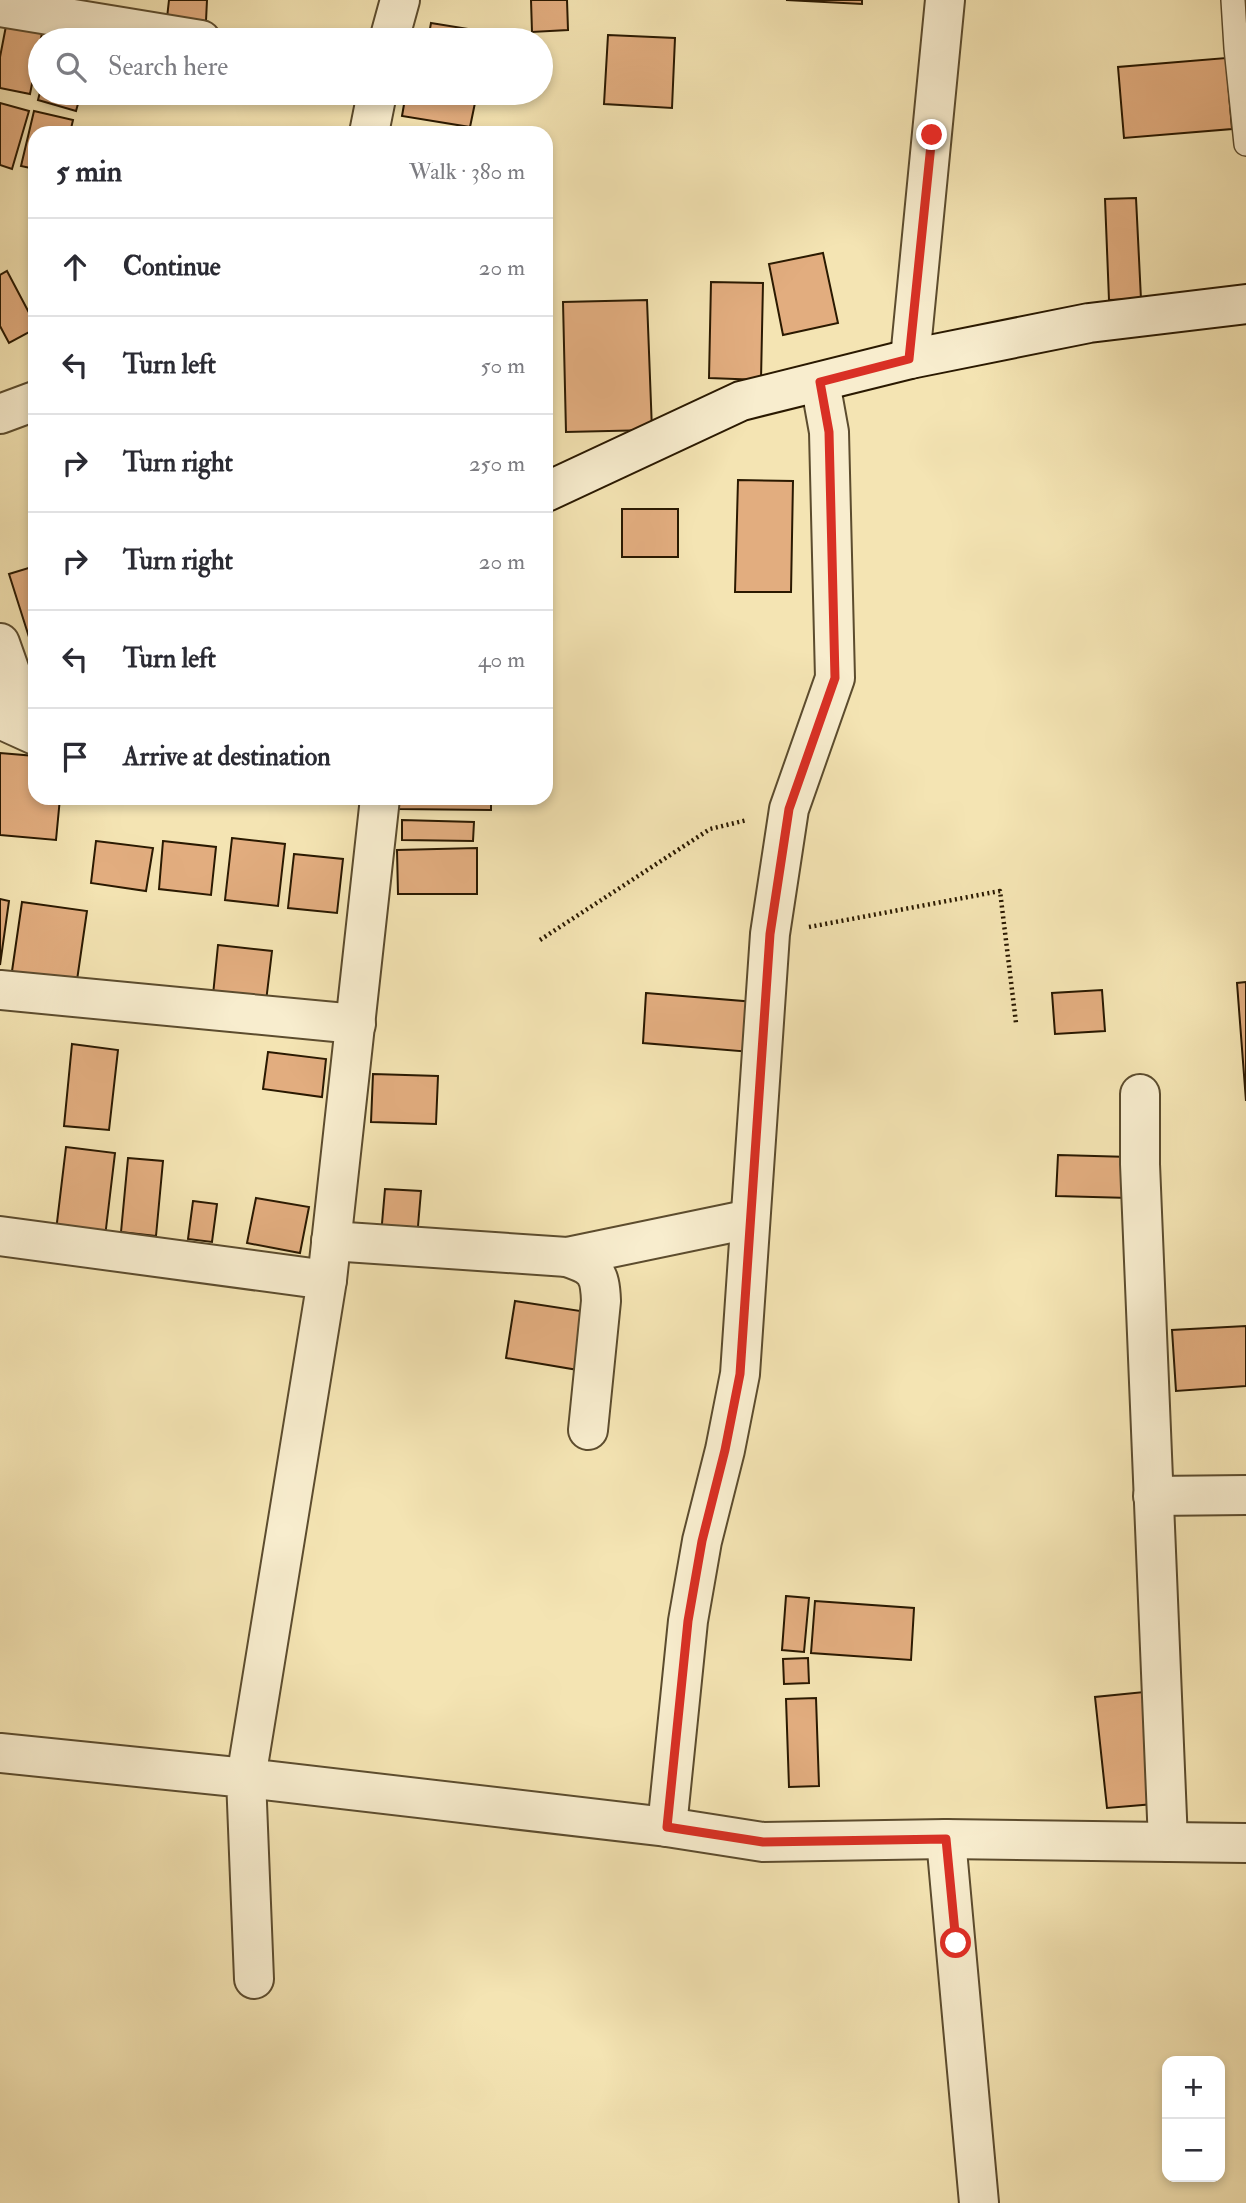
<!DOCTYPE html>
<html lang="en">
<head>
<meta charset="utf-8">
<style>
	:root { --surface:#fff; --page:#f2f2f3; --text:#2b2b33; --muted:#7c7c81; --line:#e1e1e2 }
	body { margin:0; font-family:"IM FELL Double Pica",serif; background:var(--page); color:var(--text) }
	.controls { position:absolute; right:21px; bottom:21px; display:grid; overflow:hidden; border-radius:14px; box-shadow:0 4px 10px #0003 }
	.controls button { width:63px; height:63px; display:grid; place-items:center; padding:0; border:0; border-bottom:2px solid var(--line); background:var(--surface); color:var(--text); font:35px sans-serif }
	.stop { position:absolute; width:21px; height:21px; margin:-16px; border:5px solid #d93025; border-radius:50%; background:#fff }
	.stop.end { background:#d93025; border-color:#fff; box-shadow:0 2px 7px #0008 }
	.list { margin:0; padding:0; list-style:none }
	h2 { display:flex; justify-content:space-between; align-items:center; height:91px; margin:0; padding:0 28px; font-size:30px }
	h2 small { font-size:23px; font-weight:400; color:var(--muted) }
	.list li { display:grid; grid-template-columns:46px 1fr auto; gap:21px; align-items:center; box-sizing:border-box; height:98px; padding:0 28px; border-top:2px solid var(--line) }
	.list b { display:block; font-size:26px; white-space:nowrap }
	.list em { font-size:23px; font-style:normal; color:var(--muted) }
	.icon { flex:none; width:38px; height:38px; fill:none; stroke:currentColor; stroke-width:2; stroke-linecap:round; stroke-linejoin:round }
	.map { position:relative; flex:none; width:1246px; height:2203px; overflow:hidden }
	.search { position:absolute; background:var(--surface); box-shadow:0 4px 10px #0003; left:28px; top:28px; width:525px; height:77px; display:flex; align-items:center; gap:18px; box-sizing:border-box; padding:0 24px; border-radius:38px; color:var(--muted); font-size:26px }
	.panel { position:absolute; background:var(--surface); box-shadow:0 4px 10px #0003; left:28px; top:126px; width:525px; height:679px; border-radius:21px }
	.map>svg:first-child { display:block }
	.building { fill:#e2ad7f; stroke:#2a1901; stroke-width:2 }
	.lines { fill:none; stroke-linecap:round; stroke-linejoin:round }
	.lane-casing { stroke:#5c4c2e; stroke-width:26 }
	.street-casing { stroke:#5c4c2e; stroke-width:42 }
	.secondary-casing { stroke:#2a1901; stroke-width:42 }
	.path { stroke:#2a1901; stroke-width:4.5; stroke-dasharray:2 3.5; stroke-linecap:butt }
	.lane { stroke:#f8edce; stroke-width:23 }
	.street { stroke:#f8edce; stroke-width:38 }
	.secondary { stroke:#f8edce; stroke-width:38 }
	.route { stroke:#d93025; stroke-width:9 }
</style>
</head>
<body>
<div class="map">
<svg width="1246" height="2203" viewBox="0 0 1246 2203">
	<rect width="100%" height="100%" fill="#f4e4b3"/>
	<filter id="stains"><feTurbulence type="fractalNoise" baseFrequency=".00286" numOctaves="4"/><feColorMatrix values="0 0 0 0 .2 0 0 0 0 .09 0 0 0 0 .02 0 0 0 .5 -.17"/></filter>
	<radialGradient id="worn" r=".72"><stop offset=".6" stop-color="#630" stop-opacity="0"/><stop offset="1" stop-color="#630" stop-opacity=".3"/></radialGradient>
	<g class="building">
		<polygon points="169,0 207,0 206,21 167,18"/>
		<polygon points="531,0 567,0 568,30 532,32"/>
		<polygon points="786,0 862,0 862,4"/>
		<polygon points="431,23 524,38 524,40 428,40"/>
		<polygon points="6,26 42,33 30,94 0,88 0,57"/>
		<polygon points="608,35 675,38 672,108 604,104"/>
		<polygon points="1226,58 1232,129 1124,138 1118,67"/>
		<polygon points="40,92 40,93 81,93 76,111 38,100"/>
		<polygon points="406,93 444,93 476,98 470,127 402,116"/>
		<polygon points="0,103 29,111 12,169 0,165"/>
		<polygon points="34,111 73,120 70,133 35,133 35,169 21,166"/>
		<polygon points="415,128 450,133 414,133"/>
		<polygon points="1136,198 1141,299 1109,300 1105,199"/>
		<polygon points="823,253 838,323 783,335 769,264"/>
		<polygon points="7,271 35,324 35,329 9,343 0,326 0,275"/>
		<polygon points="711,282 763,283 761,380 709,378"/>
		<polygon points="647,300 652,430 566,432 563,302"/>
		<polygon points="738,480 793,481 791,592 735,592"/>
		<rect x="622" y="509" width="56" height="48"/>
		<polygon points="35,566 35,656 9,574"/>
		<polygon points="0,753 35,756 35,798 60,798 56,840 0,835"/>
		<polygon points="398,798 491,798 491,810 398,809"/>
		<polygon points="402,820 474,822 473,841 402,840"/>
		<polygon points="232,838 285,844 278,906 225,900"/>
		<polygon points="96,841 153,848 146,891 91,883"/>
		<polygon points="163,841 216,847 211,895 159,889"/>
		<polygon points="477,848 477,894 398,894 397,850"/>
		<polygon points="294,854 343,859 337,913 288,908"/>
		<polygon points="0,899 9,901 0,965"/>
		<polygon points="22,902 87,911 75,994 10,985"/>
		<polygon points="218,945 272,951 265,1010 212,1005"/>
		<polygon points="1246,982 1246,1101 1237,983"/>
		<polygon points="1102,990 1105,1031 1055,1034 1052,993"/>
		<polygon points="646,993 755,1002 751,1052 643,1043"/>
		<polygon points="72,1044 118,1050 109,1130 64,1126"/>
		<polygon points="268,1052 326,1059 322,1097 263,1089"/>
		<polygon points="373,1074 438,1076 436,1124 371,1122"/>
		<polygon points="66,1147 115,1153 105,1237 56,1231"/>
		<polygon points="1058,1155 1131,1157 1130,1198 1056,1196"/>
		<polygon points="128,1158 163,1161 156,1236 121,1232"/>
		<polygon points="385,1189 421,1191 417,1238 381,1235"/>
		<polygon points="256,1198 309,1207 300,1253 247,1243"/>
		<polygon points="193,1201 217,1204 212,1242 188,1239"/>
		<polygon points="515,1301 587,1312 578,1370 506,1358"/>
		<polygon points="1246,1326 1246,1386 1176,1391 1172,1330"/>
		<polygon points="786,1596 809,1598 804,1652 782,1650"/>
		<polygon points="815,1601 914,1608 911,1660 811,1653"/>
		<polygon points="808,1658 809,1683 784,1684 783,1659"/>
		<polygon points="1154,1691 1166,1803 1107,1808 1095,1697"/>
		<polygon points="816,1698 819,1786 789,1787 786,1699"/>
	</g>
	<g class="lines">
		<defs>
			<polyline id="lane" points="1233,0 1236,48 1246,144"/>
			<g id="street">
				<polyline points="0,7 201,40"/>
				<polyline points="389,40 400,0"/>
				<polyline points="369,133 377,93"/>
				<polyline points="910,359 945,0"/>
				<polyline points="0,414 35,401"/>
				<polyline points="0,643 18,694"/>
				<polyline points="0,719 35,735"/>
				<polyline points="0,990 356,1024"/>
				<polyline points="1140,1094 1140,1164 1168,1842"/>
				<polyline points="0,1236 327,1280 246,1778 667,1827 763,1842 946,1839 1246,1843"/>
				<path d="M331,1241L567,1257C594,1266 600,1271 601,1301L588,1430"/>
				<polyline points="567,1257 750,1219"/>
				<polyline points="327,1280 380,798"/>
				<polyline points="1153,1496 1246,1495"/>
				<polyline points="0,1753 246,1778 254,1979"/>
				<polyline points="667,1827 688,1621 702,1541 725,1450 740,1374 770,934 789,809 835,678 829,432 820,382"/>
				<polyline points="946,1839 979,2203"/>
			</g>
			<g id="secondary">
				<polyline points="546,492 741,401 910,359 1089,323 1246,304"/>
				<polyline points="0,700 35,689"/>
			</g>
		</defs>
		<use href="#lane" class="lane-casing"/>
		<use href="#street" class="street-casing"/>
		<use href="#secondary" class="secondary-casing"/>
		<g class="path">
			<polyline points="809,927 1000,891 1016,1023"/>
			<polyline points="540,940 710,829 747,820"/>
		</g>
		<use href="#lane" class="lane"/>
		<use href="#street" class="street"/>
		<use href="#secondary" class="secondary"/>
	</g>
	<g class="lines">
		<polyline class="route" points="932,135 909,359 820,382 829,432 835,678 789,809 770,934 740,1374 725,1450 702,1541 688,1621 667,1827 763,1842 946,1839 956,1943"/>
	</g>
	<rect width="100%" height="100%" filter="url(#stains)"/>
	<rect width="100%" height="100%" fill="url(#worn)"/>
</svg>
<div class="controls">
<button>+</button>
<button>−</button>
</div>
<div class="stop" style="left:956px;top:1943px"></div>
<div class="stop end" style="left:932px;top:135px"></div>
<div class="search"><svg class="icon" aria-label="search" viewBox="0 0 24 24"><circle cx="10" cy="10" r="6"/><path d="M15 15l6 6"/></svg>Search here</div>
<section class="panel">
<h2>5 min<small>Walk · 380 m</small></h2>
<ul class="list">
<li><svg class="icon" aria-label="ahead" viewBox="0 0 24 24"><path d="M12 20V5M6 11l6-6 6 6"/></svg><div><b>Continue</b></div><em>20 m</em></li>
<li><svg class="icon" aria-label="left" viewBox="0 0 24 24"><path d="M17 20v-9H6M10 6l-5 5 5 5"/></svg><div><b>Turn left</b></div><em>50 m</em></li>
<li><svg class="icon" aria-label="right" viewBox="0 0 24 24"><path d="M7 20v-9h11M14 6l5 5-5 5"/></svg><div><b>Turn right</b></div><em>250 m</em></li>
<li><svg class="icon" aria-label="right" viewBox="0 0 24 24"><path d="M7 20v-9h11M14 6l5 5-5 5"/></svg><div><b>Turn right</b></div><em>20 m</em></li>
<li><svg class="icon" aria-label="left" viewBox="0 0 24 24"><path d="M17 20v-9H6M10 6l-5 5 5 5"/></svg><div><b>Turn left</b></div><em>40 m</em></li>
<li><svg class="icon" aria-label="arrive" viewBox="0 0 24 24"><path d="M6 21V4h12l-3 4 3 4H6"/></svg><div><b>Arrive at destination</b></div></li>
</ul>
</section>
</div>
</body>
</html>
